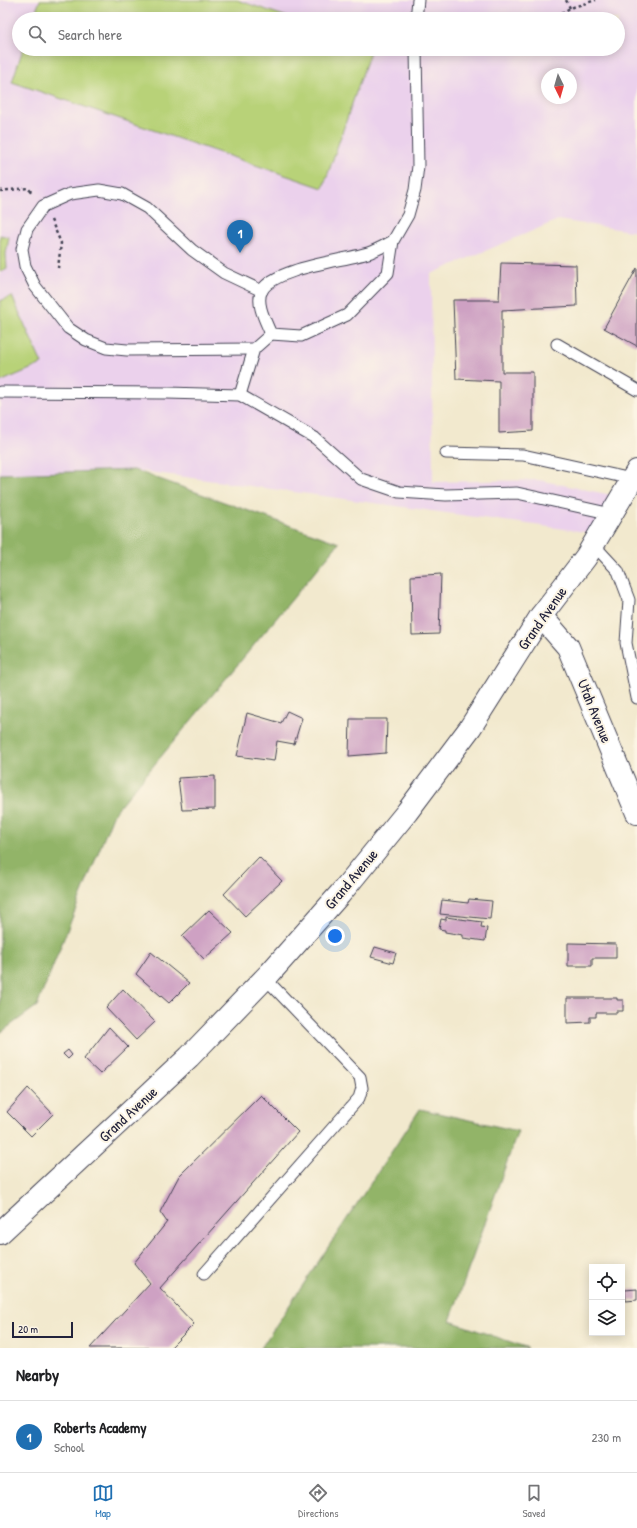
<!DOCTYPE html>
<html lang="en">
<head>
<meta charset="utf-8">
<style>
	:root { --surface:#fff; --page:#f6f6f6; --text:#202124; --muted:#757577; --line:#e0e0e0; --accent:#1f6fb2 }
	body { margin:0; font-family:"Patrick Hand",sans-serif; background:var(--page); color:var(--text) }
	.controls { position:absolute; right:12px; bottom:12px; display:grid; overflow:hidden; border-radius:0px; box-shadow:0 2px 10px #0003 }
	.controls button { width:36px; height:36px; display:grid; place-items:center; padding:0; border:0; border-bottom:1px solid var(--line); background:var(--surface); color:var(--text); font:20px sans-serif }
	.compass { position:absolute; left:541px; top:68px; width:36px; height:36px; border-radius:50%; background:var(--surface); box-shadow:0 2px 10px #0003; rotate:175deg }
	.scale { position:absolute; left:12px; bottom:10px; width:61px; box-sizing:border-box; padding-left:4px; border:2px solid #22223b; border-top:0; font-size:11px; line-height:14px; white-space:nowrap; color:#22223b; -webkit-text-stroke:3px #fcf5e5; paint-order:stroke }
	.you { position:absolute; left:335px; top:936px; width:14px; height:14px; margin:-10px; border:3px solid #fff; border-radius:50%; background:#1a73e8; box-shadow:0 0 0 6px #1a73e833 }
	.badge { display:grid; place-items:center; width:26px; height:26px; border-radius:50%; background:var(--accent); color:#fff; font-size:13px; font-weight:700 }
	.pin { position:absolute; translate:-50% -33px; filter:drop-shadow(0 1px 2px #0008) }
	.pin::after { content:''; position:absolute; top:21px; width:14px; height:12px; background:inherit; clip-path:polygon(0 0,100% 0,50% 100%) }
	.list { margin:0; padding:0; list-style:none }
	h2 { display:flex; justify-content:space-between; align-items:center; height:52px; margin:0; padding:0 16px; font-size:17px }
	h2 small { font-size:13px; font-weight:400; color:var(--muted) }
	.list li { display:grid; grid-template-columns:26px 1fr auto; gap:12px; align-items:center; box-sizing:border-box; height:72px; padding:0 16px; border-top:1px solid var(--line) }
	.list b { display:block; font-size:15px; white-space:nowrap }
	.list p { margin:0; font-size:13px; white-space:nowrap; color:var(--muted) }
	.list em { font-size:13px; font-style:normal; color:var(--muted) }
	.icon { flex:none; width:22px; height:22px; fill:none; stroke:currentColor; stroke-width:2; stroke-linecap:round; stroke-linejoin:round }
	.map { position:relative; flex:none; width:637px; height:1348px; overflow:hidden }
	.search { position:absolute; background:var(--surface); box-shadow:0 2px 10px #0003; left:12px; right:12px; top:12px; height:44px; display:flex; align-items:center; gap:10px; box-sizing:border-box; padding:0 14px; border-radius:22px; color:var(--muted); font-size:15px }
	.sheet { height:124px; background:var(--surface) }
	nav { display:flex; justify-content:space-around; align-items:center; box-sizing:border-box; height:56px; border-top:1px solid var(--line); background:var(--surface); font-size:11px; color:var(--muted) }
	nav a { display:grid; justify-items:center; gap:2px }
	nav .on { color:var(--accent) }
	.map>svg:first-child { display:block }
	.built { fill:#ebd1ec; fill-rule:evenodd }
	.green { fill:#b8d278; stroke:#6d7a5a }
	.forest { fill:#92b468; stroke:#5a6b52 }
	.building { fill:#cea1c3 }
	.lines { fill:none; stroke-linecap:round; stroke-linejoin:round }
	.service-casing { stroke:#414051; stroke-width:13 }
	.minor-casing { stroke:#414051; stroke-width:24 }
	.tertiary-casing { stroke:#414051; stroke-width:24 }
	.path { stroke:#414051; stroke-width:2.5; stroke-dasharray:3 3; stroke-linecap:butt }
	.service { stroke:#fff; stroke-width:11 }
	.minor { stroke:#fff; stroke-width:22 }
	.tertiary { stroke:#fff; stroke-width:22 }
	.labels { text-anchor:middle; dominant-baseline:central; stroke-width:4; stroke-linejoin:round; paint-order:stroke }
	.street-label { font-size:15px; fill:#22223b; stroke:#fcf5e5 }
</style>
</head>
<body>
<div class="map">
<svg width="637" height="1348" viewBox="0 0 637 1348">
	<rect width="100%" height="100%" fill="#fcf5e5"/>
	<filter id="ink" filterUnits="userSpaceOnUse"><feTurbulence type="fractalNoise" baseFrequency=".025" numOctaves="2"/><feDisplacementMap in="SourceGraphic" scale="8" xChannelSelector="R" yChannelSelector="G"/><feConvolveMatrix kernelMatrix="1 2 1 2 8 2 1 2 1" color-interpolation-filters="sRGB"/></filter>
	<filter id="wash" filterUnits="userSpaceOnUse"><feTurbulence type="fractalNoise" baseFrequency=".012" numOctaves="4" result="noise"/><feDisplacementMap in="SourceGraphic" scale="16" xChannelSelector="R" yChannelSelector="G"/><feGaussianBlur stdDeviation="0.9" result="paint"/><feColorMatrix in="noise" values="0 0 0 0 0 0 0 0 0 0 0 0 0 0 0 0 0 1.4 0 .05"/><feComposite in="paint" operator="in"/></filter>
	<g filter="url(#wash)">
		<rect width="100%" height="100%" fill="#f2e9ce"/>
		<path class="built" d="M0,0H637V232L558,220L431,274L433,482L539,480L621,497L600,534L134,470L0,474ZM19,19H618V49H19ZM547,74H571V98H547Z"/>
		<g class="green">
			<polygon points="40,0 237,0 293,19 33,19"/>
			<polygon points="23,49 371,49 323,188 12,82"/>
			<polygon points="0,235 9,237 6,254 7,268 0,272"/>
			<polygon points="12,296 42,364 0,382 0,301"/>
		</g>
		<g class="forest">
			<polygon points="134,470 339,543 114,813 37,1006 0,1033 0,474"/>
			<polygon points="420,1109 518,1131 450,1321 528,1348 261,1348"/>
		</g>
		<g id="blocks">
			<g class="building">
				<polygon points="501,263 576,265 577,306 502,310 502,372 533,372 533,431 499,433 499,381 456,379 453,300 499,300"/>
				<polygon points="637,268 637,346 604,328"/>
				<polygon points="441,574 439,634 412,635 411,576"/>
				<polygon points="287,711 302,718 294,744 277,741 274,761 237,756 247,713 281,723"/>
				<polygon points="350,719 387,719 386,753 349,756"/>
				<polygon points="215,776 215,809 182,810 178,778"/>
				<polygon points="259,857 282,881 245,916 224,894"/>
				<polygon points="469,899 492,901 490,919 440,914 442,900 468,903"/>
				<polygon points="209,910 233,933 204,959 182,936"/>
				<polygon points="446,917 482,922 481,927 487,928 485,941 463,938 463,935 445,932 445,930 439,929 441,919 446,920"/>
				<polygon points="568,943 616,944 616,958 592,958 592,966 568,966"/>
				<polygon points="375,947 396,953 393,963 371,957"/>
				<polygon points="151,952 189,983 169,1003 136,974"/>
				<polygon points="123,989 155,1022 136,1040 106,1008"/>
				<polygon points="567,998 617,998 617,1000 623,1000 623,1011 617,1011 617,1013 596,1013 596,1017 590,1017 590,1022 567,1023"/>
				<polygon points="109,1027 128,1047 100,1074 84,1059"/>
				<polygon points="68,1050 72,1055 68,1059 63,1054"/>
				<polygon points="28,1088 53,1114 31,1136 7,1112"/>
				<polygon points="261,1095 298,1132 160,1288 194,1324 170,1348 90,1348 150,1283 134,1263 167,1222 160,1212 179,1176"/>
				<polygon points="637,1289 637,1300 626,1301 625,1290"/>
			</g>
		</g>
	</g>
	<g filter="url(#ink)">
		<use href="#blocks" fill-opacity="0" stroke="#414051" stroke-width="1"/>
		<g class="lines">
			<defs>
				<g id="service">
					<polyline points="416,19 418,0"/>
					<path d="M393,241C386,245 378,249 371,252C345,261 277,267 262,290C255,303 266,322 271,334L301,336L347,315L388,273L393,241L408,215L415,190L418,166L416,49"/>
					<polyline points="557,344 637,390"/>
					<polyline points="254,349 127,350 106,348 86,340 68,328 35,286 25,266 22,249 27,229 43,206 70,194 99,190 122,194 147,208 192,250 224,273 262,291"/>
					<polyline points="0,392 167,393 240,395 315,438 361,479 399,492 446,495 517,493 612,514"/>
					<polyline points="240,395 254,349 271,334"/>
					<polyline points="446,453 523,455 632,479"/>
					<polyline points="593,544 618,571 629,600 626,643 637,698"/>
					<polyline points="204,1274 359,1098 362,1088 360,1077 265,978"/>
				</g>
				<polyline id="minor" points="541,616 568,647 637,813"/>
				<polyline id="tertiary" points="0,1233 189,1057 270,973 340,894 407,812 470,728 541,616 586,557 637,471"/>
			</defs>
			<use href="#service" class="service-casing"/>
			<use href="#minor" class="minor-casing"/>
			<use href="#tertiary" class="tertiary-casing"/>
			<g class="path">
				<polyline points="566,0 570,8"/>
				<polyline points="551,19 570,8 596,0"/>
				<polyline points="0,191 28,188 33,194"/>
				<polyline points="51,220 61,243 58,268"/>
			</g>
			<use href="#service" class="service"/>
			<use href="#minor" class="minor"/>
			<use href="#tertiary" class="tertiary"/>
		</g>
	</g>
	<g class="labels">
		<g class="street-label">
			<text transform="translate(542 618) rotate(-55)">Grand Avenue</text>
			<text transform="translate(595 711) rotate(68)">Utah Avenue</text>
			<text transform="translate(351 879) rotate(-50)">Grand Avenue</text>
			<text transform="translate(128 1114) rotate(-43)">Grand Avenue</text>
		</g>
	</g>
</svg>
<div class="controls">
<button><svg class="icon" aria-label="locate" viewBox="0 0 24 24"><circle cx="12" cy="12" r="6"/><path d="M12 2v4M12 18v4M2 12h4M18 12h4"/></svg></button>
<button><svg class="icon" aria-label="layers" viewBox="0 0 24 24"><path d="M12 4l9 5-9 5-9-5zM3 14l9 5 9-5"/></svg></button>
</div>
<svg class="compass" viewBox="-18 -18 36 36"><path d="M0-13l5 13h-10z" fill="#e53935"/><path d="M0 13l5-13h-10z" fill="#757577"/></svg>
<div class="scale">20 m</div>
<div class="you"></div>
<div class="pin badge" style="left:240px;top:253px">1</div>
<div class="search"><svg class="icon" aria-label="search" viewBox="0 0 24 24"><circle cx="10" cy="10" r="6"/><path d="M15 15l6 6"/></svg>Search here</div>
</div>
<section class="sheet">
<h2>Nearby<small></small></h2>
<ul class="list">
<li><span class="badge">1</span><div><b>Roberts Academy</b><p>School</p></div><em>230 m</em></li>
</ul>
</section>
<nav>
<a class="on"><svg class="icon" aria-label="map" viewBox="0 0 24 24"><path d="M3 6l6-2 6 2 6-2v14l-6 2-6-2-6 2zM9 4v14M15 6v14"/></svg>Map</a>
<a><svg class="icon" aria-label="directions" viewBox="0 0 24 24"><path d="M12 3l9 9-9 9-9-9zM9 14v-3h6M13 9l2 2-2 2"/></svg>Directions</a>
<a><svg class="icon" aria-label="saved" viewBox="0 0 24 24"><path d="M7 4h10v16l-5-4-5 4z"/></svg>Saved</a>
</nav>
</body>
</html>
